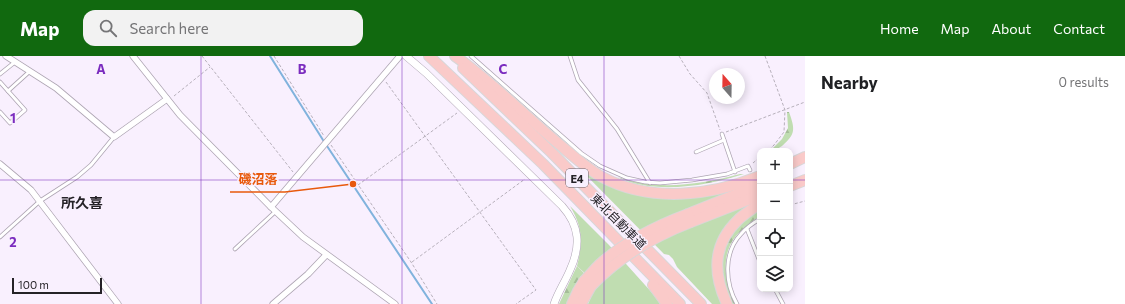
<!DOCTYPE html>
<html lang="en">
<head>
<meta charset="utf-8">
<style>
	:root { --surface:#fff; --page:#f2f2f2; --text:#202124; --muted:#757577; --line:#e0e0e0; --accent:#11690f }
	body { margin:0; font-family:Commissioner,"Noto Sans JP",sans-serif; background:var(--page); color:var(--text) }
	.controls { position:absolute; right:12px; bottom:12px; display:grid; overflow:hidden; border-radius:8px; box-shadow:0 2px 10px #0003 }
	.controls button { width:36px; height:36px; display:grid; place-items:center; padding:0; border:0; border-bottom:1px solid var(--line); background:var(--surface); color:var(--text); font:20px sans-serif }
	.compass { position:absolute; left:709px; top:12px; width:36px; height:36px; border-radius:50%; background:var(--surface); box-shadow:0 2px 10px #0003; rotate:340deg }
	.scale { position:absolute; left:12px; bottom:10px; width:90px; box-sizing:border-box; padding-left:4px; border:2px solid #252227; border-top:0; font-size:11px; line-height:14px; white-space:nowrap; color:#252227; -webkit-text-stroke:3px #f9f0fe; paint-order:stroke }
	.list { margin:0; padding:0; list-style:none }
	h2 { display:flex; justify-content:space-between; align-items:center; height:52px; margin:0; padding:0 16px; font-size:17px }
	h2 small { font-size:13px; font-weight:400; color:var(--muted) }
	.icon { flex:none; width:22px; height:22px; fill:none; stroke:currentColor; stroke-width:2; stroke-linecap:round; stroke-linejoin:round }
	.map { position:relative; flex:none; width:805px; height:248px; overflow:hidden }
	header { display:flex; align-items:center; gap:24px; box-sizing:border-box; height:56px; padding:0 20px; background:var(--accent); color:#fff }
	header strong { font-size:19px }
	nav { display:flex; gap:22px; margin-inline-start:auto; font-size:14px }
	.search { width:280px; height:36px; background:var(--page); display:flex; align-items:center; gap:10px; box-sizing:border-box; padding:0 14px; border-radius:12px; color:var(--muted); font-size:15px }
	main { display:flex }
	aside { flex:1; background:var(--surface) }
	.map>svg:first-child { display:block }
	.green { fill:#c0ddb1 }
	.forest { fill:url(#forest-firs) }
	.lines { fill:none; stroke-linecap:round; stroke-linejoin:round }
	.stream { stroke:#81b3dd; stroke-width:2 }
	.service-casing { stroke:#aea5b3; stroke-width:4.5 }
	.minor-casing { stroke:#aea5b3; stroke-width:7 }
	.tertiary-casing { stroke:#aea5b3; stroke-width:8 }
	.motorway-casing { stroke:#d8d7d8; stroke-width:12 }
	.path { stroke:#b7b0bb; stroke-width:1; stroke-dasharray:3 2; stroke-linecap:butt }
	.service { stroke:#fff; stroke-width:3 }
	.minor { stroke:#fff; stroke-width:5.5 }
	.tertiary { stroke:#fff; stroke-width:7 }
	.motorway { stroke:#facac9; stroke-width:10 }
	.motorway-bridge-casing { stroke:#d8d7d8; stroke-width:12; stroke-linecap:butt }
	.motorway-bridge { stroke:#facac9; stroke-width:10 }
	.grid { fill:none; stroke:#7b2cbf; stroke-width:1; stroke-opacity:0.55 }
	.labels { text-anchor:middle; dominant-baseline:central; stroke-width:3; stroke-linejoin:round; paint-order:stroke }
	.shield { fill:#f9f0fe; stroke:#656068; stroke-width:1 }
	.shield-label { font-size:11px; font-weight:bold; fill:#252227 }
	.street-label { font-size:12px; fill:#252227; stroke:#f9f0fe }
	.quarter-label { font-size:14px; font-weight:bold; fill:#252227; stroke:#f9f0fe }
	.grid-label { font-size:13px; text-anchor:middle; font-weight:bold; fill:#7b2cbf; stroke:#f9f0fe; stroke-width:3; stroke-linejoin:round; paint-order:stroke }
	.leader { fill:none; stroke:#e8590c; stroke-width:1.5 }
	.callout-dot { fill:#e8590c; stroke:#f9f0fe; stroke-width:1.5 }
	.callout-label { font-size:13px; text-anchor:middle; font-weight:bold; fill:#e8590c; stroke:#f9f0fe; stroke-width:3; stroke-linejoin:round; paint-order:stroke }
</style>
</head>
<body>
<header>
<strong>Map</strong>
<div class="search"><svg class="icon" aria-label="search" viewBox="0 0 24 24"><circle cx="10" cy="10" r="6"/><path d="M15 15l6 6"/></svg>Search here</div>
<nav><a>Home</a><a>Map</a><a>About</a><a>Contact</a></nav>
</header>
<main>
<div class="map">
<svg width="805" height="248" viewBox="0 0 805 248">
	<defs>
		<pattern id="forest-firs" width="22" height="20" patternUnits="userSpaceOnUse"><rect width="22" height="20" fill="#c0ddb1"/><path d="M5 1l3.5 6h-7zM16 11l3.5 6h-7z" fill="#a5bd98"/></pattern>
	</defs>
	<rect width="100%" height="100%" fill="#f9f0fe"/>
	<g class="green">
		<polygon points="580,113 582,113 644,139 753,128 760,143 723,178 724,248 712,248 677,211 673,203 669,199 664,198"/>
		<path d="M570,150L609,189L654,239L660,248H588L594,235L599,230L577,210C583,186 583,172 570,150Z"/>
	</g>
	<g class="forest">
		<path d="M787,56H789C795,73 796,78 782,90C777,93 776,95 770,95L782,83L788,72Z"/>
		<path d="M740,118H744C707,130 654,139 617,121C631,125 645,129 660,129C687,130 714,125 740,118Z"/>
		<path d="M760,153V160C751,166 743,172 736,180C720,199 725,228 735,248H732C717,219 717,192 740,168C746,162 754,157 760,153Z"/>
		<polygon points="577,210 584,217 575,230 567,248 559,248"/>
	</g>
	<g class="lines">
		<polyline class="stream" points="270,0 323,84 432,248"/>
		<defs>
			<g id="service">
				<polyline points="471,0 581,97 600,110 627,122 645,126 660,127 692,124 727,118 748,110 750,114"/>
				<polyline points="570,0 578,24 617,73 650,127"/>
				<polyline points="0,18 15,6"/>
				<polyline points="0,26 25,54 10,67 0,56"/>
				<polyline points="8,35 29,16"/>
				<polyline points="722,78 735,116"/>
				<polyline points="696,96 724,84"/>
				<polyline points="747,173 760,206"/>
				<polyline points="0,181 40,145 77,121 91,109 114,81"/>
				<polyline points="235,193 276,155"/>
				<polyline points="775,233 783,248"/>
				<path d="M737,248C725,227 723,197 741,178C746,172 753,167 760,163"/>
			</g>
			<g id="minor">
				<polyline points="6,0 56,32 114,81 167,43"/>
				<polyline points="133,0 180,59 271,151 303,181 395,248"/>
				<polyline points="0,108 31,134 118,248"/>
				<polyline points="271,151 400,0"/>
				<polyline points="273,248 308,218 326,199"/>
			</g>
			<path id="tertiary" d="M406,0L426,17L562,150C580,170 581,190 570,214C565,226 558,236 554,248"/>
			<g id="motorway">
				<polyline points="429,0 543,108 680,248"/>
				<path d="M455,0C492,26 524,59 559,88C572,99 586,112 602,121C651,147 710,140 760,120"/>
				<polyline points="463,12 552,97 701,248"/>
				<polyline points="790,108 805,101"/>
				<polyline points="790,130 805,124"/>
				<polyline points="688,158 760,129"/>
				<polyline points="691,166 760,139"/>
				<polyline points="653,229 667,248"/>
				<polyline points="572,248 578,235 584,225"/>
				<polyline points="581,248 591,230"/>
				<path d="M727,248C713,218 712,189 738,164C744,158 753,153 760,147"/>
			</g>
		</defs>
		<use href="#service" class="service-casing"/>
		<use href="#minor" class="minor-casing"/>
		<use href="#tertiary" class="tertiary-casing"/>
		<use href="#motorway" class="motorway-casing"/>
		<g class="path">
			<polyline points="202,0 293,116"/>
			<polyline points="274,0 324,80"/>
			<polyline points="679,0 690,18 707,37 720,74"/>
			<polyline points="765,0 785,54 784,76 774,89 768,95"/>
			<polyline points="386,26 536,234 516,248"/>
			<polyline points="174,40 210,11"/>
			<polyline points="726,76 805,46"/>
			<polyline points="331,89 411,206 437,248"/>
			<polyline points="753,107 760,101"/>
			<polyline points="358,129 457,57"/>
			<polyline points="790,149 805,145"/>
			<polyline points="412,206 525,123"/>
		</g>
		<use href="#service" class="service"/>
		<use href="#minor" class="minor"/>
		<use href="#tertiary" class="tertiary"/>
		<use href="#motorway" class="motorway"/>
		<defs>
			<g id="motorway-bridge">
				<path d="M584,225C589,220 594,214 599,209C624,186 656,170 688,158"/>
				<path d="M591,230C620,200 652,181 691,166"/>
			</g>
		</defs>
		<use href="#motorway-bridge" class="motorway-bridge-casing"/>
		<use href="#motorway-bridge" class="motorway-bridge"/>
	</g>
	<path class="grid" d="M201,0V248M402,0V248M604,0V248M0,124H760M790,124H805"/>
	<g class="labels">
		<rect class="shield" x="566" y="113" width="22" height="18" rx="3"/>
		<g class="shield-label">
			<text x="577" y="122">E4</text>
		</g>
		<g class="street-label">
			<text transform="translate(619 165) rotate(45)">東北自動車道</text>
		</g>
		<g class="quarter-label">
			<text x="82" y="146">所久喜</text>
		</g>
	</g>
	<g class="grid-label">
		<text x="101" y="18">A</text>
		<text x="302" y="18">B</text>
		<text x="503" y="18">C</text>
		<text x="13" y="67">1</text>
		<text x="13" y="191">2</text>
	</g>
	<path class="leader" d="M353 128L285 136H230"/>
	<circle class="callout-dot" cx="353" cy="128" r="4"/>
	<g class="callout-label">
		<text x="258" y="128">磯沼落</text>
	</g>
</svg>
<div class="controls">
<button>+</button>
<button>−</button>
<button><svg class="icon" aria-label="locate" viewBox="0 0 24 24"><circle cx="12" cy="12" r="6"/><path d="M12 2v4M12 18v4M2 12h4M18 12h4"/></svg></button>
<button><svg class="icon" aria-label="layers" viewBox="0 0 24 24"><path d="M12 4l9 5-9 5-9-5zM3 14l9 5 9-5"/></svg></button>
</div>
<svg class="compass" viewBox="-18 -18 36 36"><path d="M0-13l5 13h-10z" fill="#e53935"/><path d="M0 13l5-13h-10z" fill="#757577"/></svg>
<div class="scale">100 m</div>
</div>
<aside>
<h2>Nearby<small>0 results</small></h2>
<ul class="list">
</ul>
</aside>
</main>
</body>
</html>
